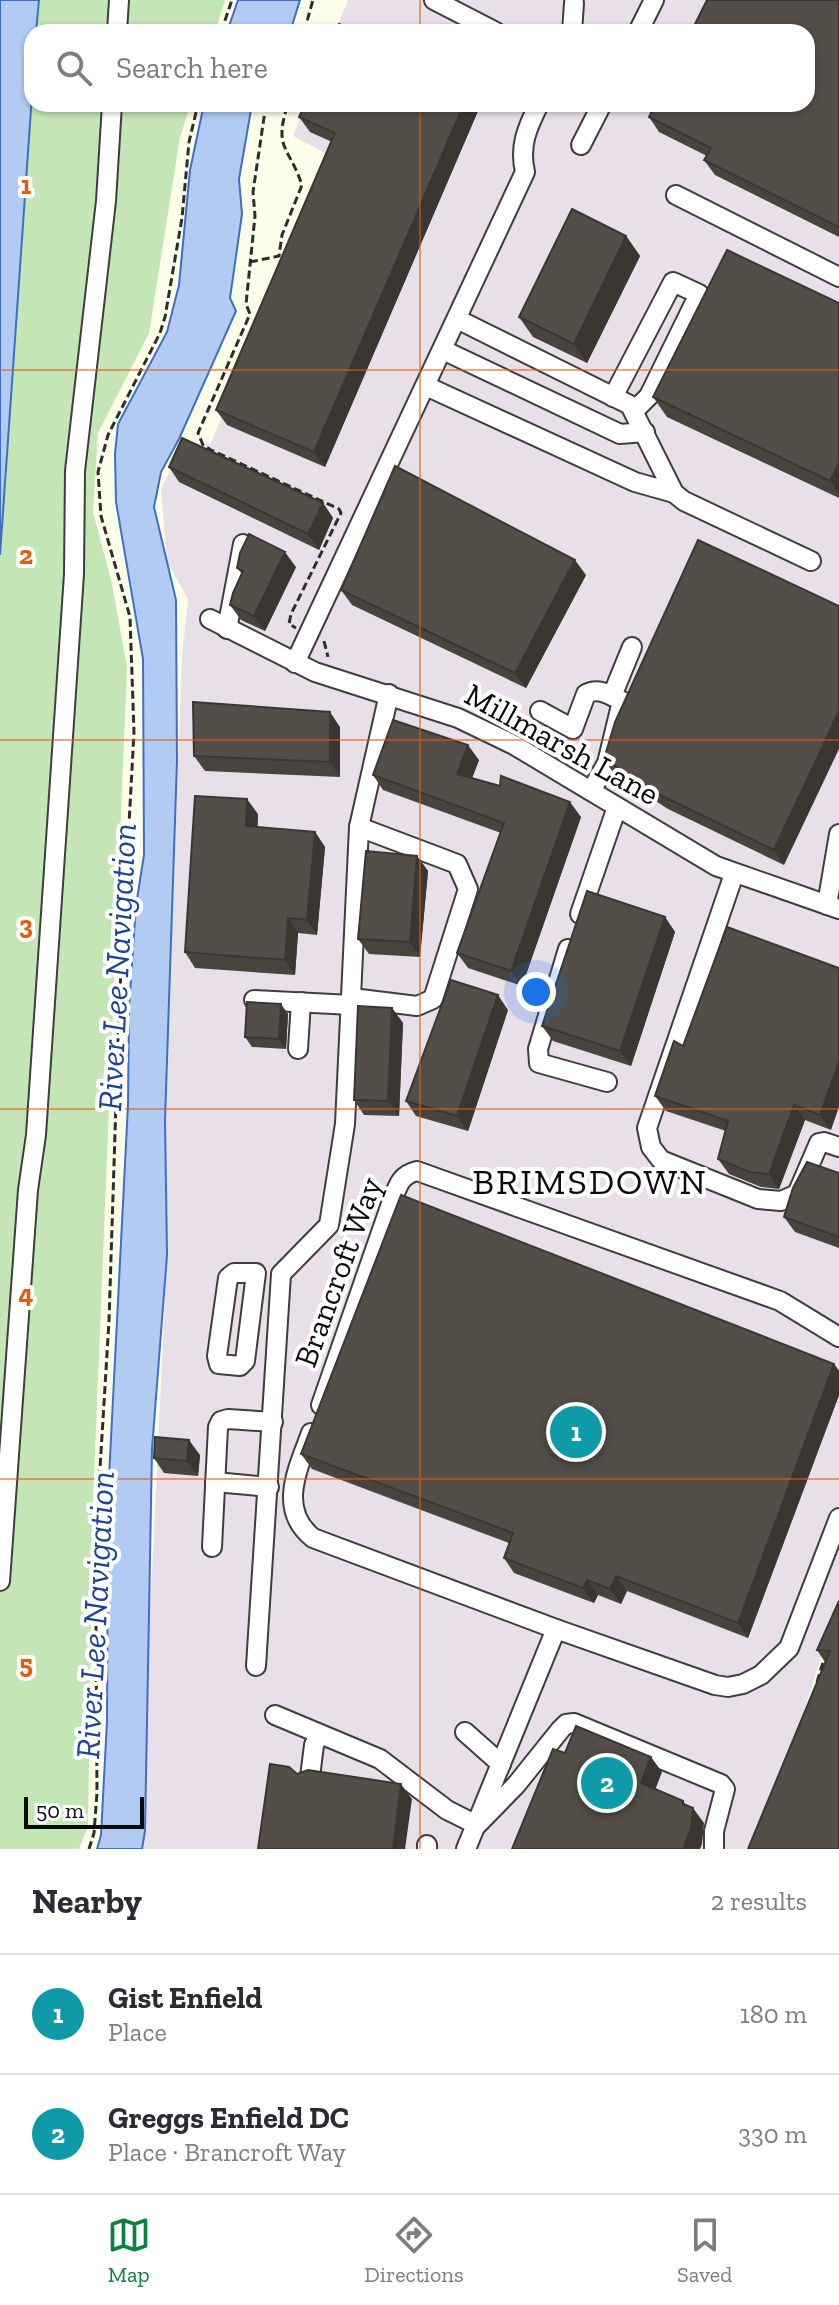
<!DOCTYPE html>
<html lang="en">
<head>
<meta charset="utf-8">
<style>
	:root { --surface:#fff; --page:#f2f2f3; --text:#2b2b33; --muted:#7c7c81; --line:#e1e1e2; --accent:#0b8043 }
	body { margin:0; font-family:"Zilla Slab",serif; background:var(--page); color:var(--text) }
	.scale { position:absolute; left:24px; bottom:20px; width:120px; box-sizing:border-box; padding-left:8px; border:4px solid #0b0b0b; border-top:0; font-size:22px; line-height:28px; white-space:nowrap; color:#0b0b0b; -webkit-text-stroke:6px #fff; paint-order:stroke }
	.you { position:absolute; left:536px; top:992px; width:28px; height:28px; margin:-20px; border:6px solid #fff; border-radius:50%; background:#1a73e8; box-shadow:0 0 0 12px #1a73e833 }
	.badge { display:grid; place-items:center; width:52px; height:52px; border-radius:50%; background:var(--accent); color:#fff; font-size:26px; font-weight:700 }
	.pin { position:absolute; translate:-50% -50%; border:4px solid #fff; box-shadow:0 2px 8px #0006 }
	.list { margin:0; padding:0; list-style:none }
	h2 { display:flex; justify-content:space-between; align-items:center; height:104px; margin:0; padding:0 32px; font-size:34px }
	h2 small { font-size:26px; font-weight:400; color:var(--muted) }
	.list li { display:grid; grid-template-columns:52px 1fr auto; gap:24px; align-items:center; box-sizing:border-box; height:120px; padding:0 32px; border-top:2px solid var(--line) }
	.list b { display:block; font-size:30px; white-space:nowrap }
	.list p { margin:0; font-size:26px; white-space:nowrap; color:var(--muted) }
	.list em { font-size:26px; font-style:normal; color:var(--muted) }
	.icon { flex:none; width:44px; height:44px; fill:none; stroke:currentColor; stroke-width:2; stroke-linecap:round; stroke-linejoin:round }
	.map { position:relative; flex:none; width:839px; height:1849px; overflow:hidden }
	.search { position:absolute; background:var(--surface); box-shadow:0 2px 6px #0004; left:24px; right:24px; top:24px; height:88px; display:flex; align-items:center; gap:20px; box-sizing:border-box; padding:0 28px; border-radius:24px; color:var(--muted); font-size:30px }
	.sheet { height:344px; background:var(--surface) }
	nav { display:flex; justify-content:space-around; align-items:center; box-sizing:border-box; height:112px; border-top:2px solid var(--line); background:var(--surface); font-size:22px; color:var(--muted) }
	nav a { display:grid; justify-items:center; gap:4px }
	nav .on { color:var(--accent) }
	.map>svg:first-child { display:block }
	.industrial { fill:#e9dfe8 }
	.green { fill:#c4e5b6 }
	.water { fill:#b2cbf2; stroke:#3e6fc4; stroke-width:2 }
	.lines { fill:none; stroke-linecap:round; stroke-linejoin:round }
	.minor-casing { stroke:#3e3e3e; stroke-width:22 }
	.path { stroke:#2d2d2d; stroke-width:3; stroke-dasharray:8 4; stroke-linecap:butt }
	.minor { stroke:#fff; stroke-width:18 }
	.wall { fill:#47443e }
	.shaded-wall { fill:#3a3732 }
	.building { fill:#534f48; stroke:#3a3732; stroke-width:2 }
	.grid { fill:none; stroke:#e8590c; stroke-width:2; stroke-opacity:0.55 }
	.labels { text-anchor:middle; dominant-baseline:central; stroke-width:8; stroke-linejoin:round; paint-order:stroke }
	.street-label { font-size:32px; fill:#0b0b0b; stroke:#fff }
	.water-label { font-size:34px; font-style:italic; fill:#1d4493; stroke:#fff }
	.quarter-label { font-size:36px; letter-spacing:2px; fill:#0b0b0b; stroke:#fff }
	.grid-label { font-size:26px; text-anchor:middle; font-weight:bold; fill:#e8590c; stroke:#fff; stroke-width:8; stroke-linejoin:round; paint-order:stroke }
</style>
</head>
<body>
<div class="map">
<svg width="839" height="1849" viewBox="0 0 839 1849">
	<rect width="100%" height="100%" fill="#fdfeea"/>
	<polygon class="industrial" points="348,0 839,0 839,1602 796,1735 747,1849 133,1849 152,1574 167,1255 165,1120 182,657 188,599 167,561 161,489 183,444 211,443 330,156 293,136 306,104 807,104 807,32 335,32"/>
	<g class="green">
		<polygon points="39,0 225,0 215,32 36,32"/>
		<polygon points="32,95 32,104 191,104 180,137 149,333 98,433 93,512 112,584 127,667 93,1501 88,1826 79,1849 0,1849 0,555"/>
	</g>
	<g class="water">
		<polygon points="0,0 39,0 36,32 32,32 32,95 0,555"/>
		<polygon points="238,0 300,0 290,32 227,32"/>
		<polygon points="204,104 252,104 239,179 242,214 230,298 236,311 179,439 161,472 154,507 176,600 177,761 165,1120 167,1255 152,1449 145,1831 142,1849 97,1849 101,1835 107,1721 108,1497 128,1105 129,1007 136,905 144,855 143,659 116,502 115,454 118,424 167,332 179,285 190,170"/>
	</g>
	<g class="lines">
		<defs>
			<g id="minor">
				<polyline points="434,0 496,32"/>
				<polyline points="117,32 119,0"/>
				<polyline points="572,32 574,3"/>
				<polyline points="638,32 654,0"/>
				<polyline points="581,145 602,104"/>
				<polyline points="676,195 839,277"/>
				<polyline points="457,319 630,405 674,493 684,501 811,561"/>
				<polyline points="443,350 620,434 645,432"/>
				<polyline points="426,386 635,482 674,493"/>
				<polyline points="613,397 673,282 699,294 649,396 635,410"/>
				<polyline points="210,619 315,672 458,718 514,745 716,866 839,909"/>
				<polyline points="227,629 243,544"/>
				<path d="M295,663L525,172C519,146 527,128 539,104"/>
				<polyline points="612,696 632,647"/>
				<path d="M540,711L573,729L586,694C599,687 610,695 622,701L607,763L591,791"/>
				<polyline points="734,874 647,1128 651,1147 661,1160 758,1199 781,1201 797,1194 819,1143 824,1142 839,1147"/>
				<polyline points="827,905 839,834"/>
				<polyline points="580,914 617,807"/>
				<polyline points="568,949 538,1049 539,1063 607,1082"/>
				<polyline points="352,998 417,1006 433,999 468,889 457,864 359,827"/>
				<polyline points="254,1000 352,1005"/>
				<polyline points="298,1049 301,1002"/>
				<polygon points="234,1273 256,1273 245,1361 240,1366 219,1364 217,1356 228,1278"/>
				<path d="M321,1405L392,1201C398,1186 400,1175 417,1171L780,1301L839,1337"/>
				<path d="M311,1433C298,1469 277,1509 313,1538L556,1629L715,1685L728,1687L743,1684L761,1675L789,1648L839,1518"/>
				<polyline points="215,1482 269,1487"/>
				<polyline points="212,1547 218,1427 221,1421 228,1419 273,1422"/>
				<polyline points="0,1581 28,1190 36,1135 74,574 75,471 106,201 112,104"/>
				<polyline points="256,1666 281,1274 329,1225 345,1124 359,827 389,694"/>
				<polyline points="275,1715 380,1759 447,1810 477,1825 516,1785 561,1729 566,1724 574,1723 721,1784 725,1789 714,1831 714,1849"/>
				<polyline points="465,1732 501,1764"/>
				<polyline points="310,1777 314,1745 319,1735"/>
				<polyline points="427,1849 427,1845"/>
				<polyline points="466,1849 556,1629"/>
			</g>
		</defs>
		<use href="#minor" class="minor-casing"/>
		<g class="path">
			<polyline points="221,32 232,0"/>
			<polyline points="304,32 313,0"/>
			<polyline points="266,104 253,192 255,216 246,304 250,314 198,433 203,445 211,450 339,509 341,513 336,523 291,614 289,624 296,628"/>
			<path d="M250,262L279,256L282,235L302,185C289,146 273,149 288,104"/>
			<polyline points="324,641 328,657"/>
			<polyline points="817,1682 824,1659"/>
			<polyline points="89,1849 94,1833 97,1793 96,1618 99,1485 109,1321 119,1009 134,732 130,617 101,516 98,472 108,435 160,333 165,317 182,218 189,142 198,104"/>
		</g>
		<use href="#minor" class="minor"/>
	</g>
	<g class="wall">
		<polygon points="839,0 839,237 715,175 704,160 707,156 659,132 649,117"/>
		<polygon points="305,104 481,104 325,467 227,425 216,410 332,142 310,132 299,117"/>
		<polygon points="626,236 640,256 587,363 533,337 519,317"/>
		<polygon points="839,303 839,498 667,417 653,397"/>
		<polygon points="169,467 323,503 333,518 319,550 179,482"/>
		<polygon points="698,540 784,865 668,809 614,774 604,759"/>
		<polygon points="296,567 265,631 241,620 230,605 242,574 237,568"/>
		<polygon points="586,575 526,688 352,605 341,590"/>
		<polygon points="340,727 340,777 205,771 194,756"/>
		<polygon points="479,760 472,778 581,817 522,986 468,968 457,953 501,833 383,790 373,775"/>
		<polygon points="258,814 257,827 315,832 325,847 317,935 298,933 295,975 195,968 185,952"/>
		<polygon points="417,856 428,871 420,957 369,954 358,939"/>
		<polygon points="665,917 675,932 631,1066 553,1041 542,1026"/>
		<polygon points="727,927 831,1130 805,1120 779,1189 761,1187 729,1174 718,1159 726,1131 666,1111 655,1096 683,1046"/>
		<polygon points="392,1008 403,1023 399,1116 364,1115 354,1100"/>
		<polygon points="508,1010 468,1131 416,1116 406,1101"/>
		<polygon points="288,1014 286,1049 252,1047 245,1037"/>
		<polygon points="839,1173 839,1248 795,1232 784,1217"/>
		<polygon points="834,1364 839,1371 839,1395 748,1638 627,1591 621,1604 598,1595 594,1603 514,1573 504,1558 509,1543 312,1469 301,1454"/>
		<polygon points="200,1455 198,1476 164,1473 154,1458"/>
		<polygon points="839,1601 839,1849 825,1662 817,1650"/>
	</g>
	<g class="shaded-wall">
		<polygon points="464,104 481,104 325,467 314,452"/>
		<polygon points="626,236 640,256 587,363 574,344"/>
		<polygon points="839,463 839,494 830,481"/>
		<polygon points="323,503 333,518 319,550 308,534"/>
		<polygon points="285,552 296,567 265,631 254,616"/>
		<polygon points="575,560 586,575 526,688 515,673"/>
		<polygon points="839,711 839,749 784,865 774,850"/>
		<polygon points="330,712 340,727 340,777 330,762"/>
		<polygon points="468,745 479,760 468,789 457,774"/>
		<polygon points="247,799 258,814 257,841 246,826"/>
		<polygon points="570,802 581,817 522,986 511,971"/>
		<polygon points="315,832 325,847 317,935 307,920"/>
		<polygon points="417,856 428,871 420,957 410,942"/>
		<polygon points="665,917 675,932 631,1066 620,1051"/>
		<polygon points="288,918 298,933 295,975 285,960"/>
		<polygon points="498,995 508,1010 468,1131 457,1116"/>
		<polygon points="281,1004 288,1014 286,1049 279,1039"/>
		<polygon points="392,1008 403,1023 399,1116 388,1101"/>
		<polygon points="839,1062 839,1107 831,1130 820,1115"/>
		<polygon points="794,1105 805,1120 779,1189 769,1174"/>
		<polygon points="834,1364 839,1371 839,1395 748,1638 738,1623"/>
		<polygon points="189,1440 200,1455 198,1476 187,1461"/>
		<polygon points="616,1576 627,1591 621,1604 610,1589"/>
		<polygon points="587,1580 598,1595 594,1603 583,1588"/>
		<polygon points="651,1757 662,1772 652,1798 641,1783"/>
		<polygon points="401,1784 412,1799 405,1849 393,1849"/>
		<polygon points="683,1801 693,1814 693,1808 704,1823 702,1844 700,1849 683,1849"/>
	</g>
	<g class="building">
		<polygon points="707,0 839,0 839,227 704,160 711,148 649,117 655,104 807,104 807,32 691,32"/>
		<polygon points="339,24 357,32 336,32"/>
		<polygon points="305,104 464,104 314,452 216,410 335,133 299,117"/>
		<polygon points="572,209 626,236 574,344 519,317"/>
		<polygon points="727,250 839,303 839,463 830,481 653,397"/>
		<polygon points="182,438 323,503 308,534 169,467"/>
		<polygon points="395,466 575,560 515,673 341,590"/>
		<polygon points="249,534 285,552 254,616 230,605 233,593 243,571 237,568 240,553"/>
		<polygon points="698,540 839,606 839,711 774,850 658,794 604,759 615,722"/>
		<polygon points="193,702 330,712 330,762 194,756"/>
		<polygon points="393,720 468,745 457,774 500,786 501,776 570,802 511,971 457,953 504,823 373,775"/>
		<polygon points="195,796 247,799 246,826 315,832 307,920 288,918 285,960 185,952"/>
		<polygon points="366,851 417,856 410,942 358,939"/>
		<polygon points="587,891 665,917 620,1051 542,1026"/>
		<polygon points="727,927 839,968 839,1062 820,1115 794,1105 769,1174 750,1172 718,1159 728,1121 655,1096 674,1041 683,1046"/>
		<polygon points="451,980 498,995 457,1116 406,1101"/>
		<polygon points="247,1002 281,1004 279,1039 245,1037"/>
		<polygon points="358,1006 392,1008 388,1101 354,1100"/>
		<polygon points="807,1162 839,1173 839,1237 784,1217 793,1188"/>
		<polygon points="401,1195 834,1364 738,1623 616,1576 610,1589 587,1580 583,1588 504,1558 513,1533 301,1454"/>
		<polygon points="155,1437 189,1440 187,1461 154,1458"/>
		<polygon points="839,1601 839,1849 748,1849 830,1651 817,1650"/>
		<polygon points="576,1726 651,1757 641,1783 683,1801 683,1804 693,1808 691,1829 683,1849 512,1849 553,1749 565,1753"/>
		<polygon points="270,1764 289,1767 297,1774 308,1770 401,1784 393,1849 258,1849"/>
	</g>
	<path class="grid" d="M420,0V32M420,104V1849M0,370H839M0,740H839M0,1109H839M0,1479H839"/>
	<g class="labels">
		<g class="street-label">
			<text transform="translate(562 744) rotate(29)">Millmarsh Lane</text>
			<text transform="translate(338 1272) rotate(-70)">Brancroft Way</text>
		</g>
		<g class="water-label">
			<text transform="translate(117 967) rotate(-87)">River Lee Navigation</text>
			<text transform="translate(95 1615) rotate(-87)">River Lee Navigation</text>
		</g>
		<g class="quarter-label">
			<text x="590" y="1181">BRIMSDOWN</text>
		</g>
	</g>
	<g class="grid-label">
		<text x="26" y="194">1</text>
		<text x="26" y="564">2</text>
		<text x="26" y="934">3</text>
		<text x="26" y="1303">4</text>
		<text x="26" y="1673">5</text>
	</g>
</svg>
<div class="scale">50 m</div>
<div class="you"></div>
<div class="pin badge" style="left:576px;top:1432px;background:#0f9aa8">1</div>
<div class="pin badge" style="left:607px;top:1783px;background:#0f9aa8">2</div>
<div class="search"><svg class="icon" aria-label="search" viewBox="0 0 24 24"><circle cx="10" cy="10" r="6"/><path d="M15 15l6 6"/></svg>Search here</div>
</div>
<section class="sheet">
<h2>Nearby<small>2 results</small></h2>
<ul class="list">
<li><span class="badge" style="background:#0f9aa8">1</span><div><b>Gist Enfield</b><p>Place</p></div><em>180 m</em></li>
<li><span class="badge" style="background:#0f9aa8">2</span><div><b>Greggs Enfield DC</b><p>Place · Brancroft Way</p></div><em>330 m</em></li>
</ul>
</section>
<nav>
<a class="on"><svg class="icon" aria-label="map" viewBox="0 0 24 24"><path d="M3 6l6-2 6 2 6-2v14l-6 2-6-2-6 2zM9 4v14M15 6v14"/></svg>Map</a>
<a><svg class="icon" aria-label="directions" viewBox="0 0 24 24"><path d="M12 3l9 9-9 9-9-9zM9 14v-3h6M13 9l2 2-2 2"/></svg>Directions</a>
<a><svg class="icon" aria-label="saved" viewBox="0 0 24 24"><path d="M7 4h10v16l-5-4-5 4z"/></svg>Saved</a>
</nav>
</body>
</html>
